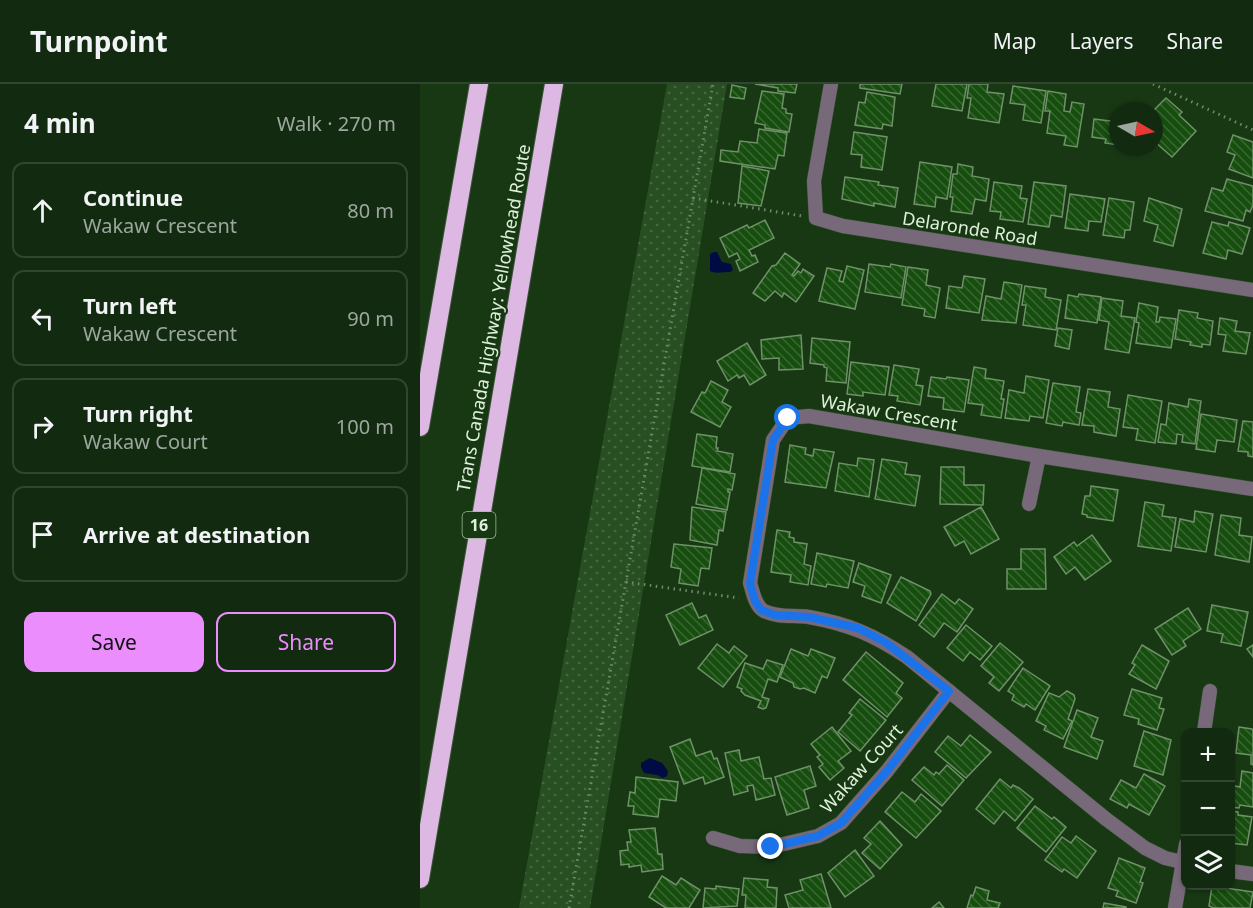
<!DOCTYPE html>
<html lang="en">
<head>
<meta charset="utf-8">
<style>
	:root { --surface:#122a0f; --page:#1b3218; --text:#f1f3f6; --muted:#9ca79e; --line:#31462f; --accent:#eb8dfc }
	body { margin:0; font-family:"Noto Sans",sans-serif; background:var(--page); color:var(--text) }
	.controls { position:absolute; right:18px; bottom:18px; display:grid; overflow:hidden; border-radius:12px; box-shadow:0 2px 4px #0004 }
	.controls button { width:54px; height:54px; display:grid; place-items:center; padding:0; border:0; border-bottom:2px solid var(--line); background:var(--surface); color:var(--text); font:30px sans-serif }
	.compass { position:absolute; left:689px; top:18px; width:54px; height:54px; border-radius:50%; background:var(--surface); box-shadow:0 2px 4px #0004; rotate:99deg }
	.stop { position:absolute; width:18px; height:18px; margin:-14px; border:4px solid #1a73e8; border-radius:50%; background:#fff }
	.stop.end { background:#1a73e8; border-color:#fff; box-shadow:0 2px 6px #0008 }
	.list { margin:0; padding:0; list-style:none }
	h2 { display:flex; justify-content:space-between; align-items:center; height:78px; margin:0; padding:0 24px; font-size:26px }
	h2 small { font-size:20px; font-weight:400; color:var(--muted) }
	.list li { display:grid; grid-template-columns:39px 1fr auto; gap:18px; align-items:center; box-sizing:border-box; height:96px; margin:0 12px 12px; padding:0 12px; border:2px solid var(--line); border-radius:12px }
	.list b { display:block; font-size:22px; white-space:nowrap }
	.list p { margin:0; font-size:20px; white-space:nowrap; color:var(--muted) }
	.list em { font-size:20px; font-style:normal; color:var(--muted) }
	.actions { display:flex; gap:12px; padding:18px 24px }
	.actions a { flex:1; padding:14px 0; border:2px solid var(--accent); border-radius:12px; text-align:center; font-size:21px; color:var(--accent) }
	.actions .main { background:var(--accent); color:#111 }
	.icon { flex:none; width:33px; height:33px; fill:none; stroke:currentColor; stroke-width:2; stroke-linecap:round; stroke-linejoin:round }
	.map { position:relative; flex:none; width:833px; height:824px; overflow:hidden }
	header { display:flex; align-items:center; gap:36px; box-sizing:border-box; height:84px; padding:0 30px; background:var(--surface); border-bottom:2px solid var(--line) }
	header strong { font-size:28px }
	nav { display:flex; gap:33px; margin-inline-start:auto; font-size:21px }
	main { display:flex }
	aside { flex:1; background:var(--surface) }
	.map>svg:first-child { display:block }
	.park { fill:url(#park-dots) }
	.water { fill:#000b44 }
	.building { fill:url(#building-back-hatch); stroke:#6e9168; stroke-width:1.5 }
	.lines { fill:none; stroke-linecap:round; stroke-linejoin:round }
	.street-casing { stroke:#385534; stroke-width:15 }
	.highway-casing { stroke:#385534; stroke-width:20 }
	.path { stroke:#708a6c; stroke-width:3; stroke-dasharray:1.5 4.5; stroke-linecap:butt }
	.street { stroke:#78697a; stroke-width:14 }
	.highway { stroke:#ddb8e3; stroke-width:18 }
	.route { stroke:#1a73e8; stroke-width:8 }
	.labels { text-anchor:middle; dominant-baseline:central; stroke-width:4.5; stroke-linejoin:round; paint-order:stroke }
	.shield { fill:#183814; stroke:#a3b99f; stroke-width:1.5 }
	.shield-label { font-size:16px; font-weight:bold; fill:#def0da }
	.street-label { font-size:18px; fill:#def0da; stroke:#183814 }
</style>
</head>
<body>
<header>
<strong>Turnpoint</strong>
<nav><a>Map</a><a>Layers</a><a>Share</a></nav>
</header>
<main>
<aside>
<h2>4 min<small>Walk · 270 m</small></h2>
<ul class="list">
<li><svg class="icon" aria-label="ahead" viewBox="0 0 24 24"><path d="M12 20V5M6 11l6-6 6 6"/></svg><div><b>Continue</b><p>Wakaw Crescent</p></div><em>80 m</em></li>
<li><svg class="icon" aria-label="left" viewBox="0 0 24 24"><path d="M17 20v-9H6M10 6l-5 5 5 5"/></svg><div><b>Turn left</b><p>Wakaw Crescent</p></div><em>90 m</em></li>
<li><svg class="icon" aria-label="right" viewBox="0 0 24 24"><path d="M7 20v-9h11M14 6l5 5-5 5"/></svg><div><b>Turn right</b><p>Wakaw Court</p></div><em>100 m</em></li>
<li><svg class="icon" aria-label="arrive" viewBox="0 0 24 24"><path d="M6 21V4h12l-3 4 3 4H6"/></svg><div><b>Arrive at destination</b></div></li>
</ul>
<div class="actions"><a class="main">Save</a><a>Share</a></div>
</aside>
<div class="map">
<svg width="833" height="824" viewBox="0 0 833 824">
	<defs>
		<pattern id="park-dots" width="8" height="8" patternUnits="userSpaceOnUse" patternTransform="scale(1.5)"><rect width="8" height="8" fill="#274f22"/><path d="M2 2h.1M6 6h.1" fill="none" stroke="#466942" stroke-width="1.8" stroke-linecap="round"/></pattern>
		<pattern id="building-back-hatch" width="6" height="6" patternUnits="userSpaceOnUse" patternTransform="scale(1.5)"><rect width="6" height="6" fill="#174e0f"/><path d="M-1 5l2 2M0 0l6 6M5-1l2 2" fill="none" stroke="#386831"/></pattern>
	</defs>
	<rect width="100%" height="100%" fill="#183814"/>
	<polygon class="park" points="247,0 307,0 176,789 170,824 99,824"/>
	<g class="water">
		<path d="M294,168H297L302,178L311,180L313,186L310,188C304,188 294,190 290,187V170Z"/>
		<polygon points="230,674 242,679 248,687 247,692 243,694 237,691 224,689 221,683 221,679"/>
	</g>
	<g class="building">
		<polygon points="335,0 377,0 375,9 358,7 358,4"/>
		<polygon points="440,0 482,0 480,10 440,4"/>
		<polygon points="516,0 547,0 542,27 512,22"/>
		<polygon points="549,0 568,0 567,8 584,10 579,39 548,34 551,14 547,14"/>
		<polygon points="312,1 326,4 324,15 310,13"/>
		<polygon points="593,2 626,7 621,39 603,36 605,21 590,19"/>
		<polygon points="342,7 364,10 362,24 366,25 366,29 372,30 369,48 345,44 345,41 335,39"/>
		<polygon points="628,7 646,10 644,27 650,28 652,18 664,20 657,63 644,61 646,52 627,49 630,27 625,27"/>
		<polygon points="447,8 475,13 472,42 463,40 462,45 435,41 439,18 445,19"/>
		<polygon points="746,14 762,28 759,31 776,47 752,73 734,57 733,27"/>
		<polygon points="674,35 698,38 698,61 685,59 686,55 672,53"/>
		<polygon points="339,45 367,49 364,72 358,71 355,85 300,77 301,66 318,68 320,57 337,59"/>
		<polygon points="434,48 467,53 462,86 441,83 442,71 431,70"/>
		<polygon points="813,51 833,58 833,94 809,85 815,71 807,68"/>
		<polygon points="500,78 532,83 527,115 516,113 515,123 494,120"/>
		<polygon points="538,80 553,83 552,92 569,95 566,117 555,115 552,130 531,127 533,113 530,113 533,90 537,90"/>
		<polygon points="322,82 349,87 341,122 318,119"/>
		<polygon points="425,93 459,98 458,101 478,104 475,123 454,119 454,122 422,115"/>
		<polygon points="807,95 833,102 833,121 830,128 826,126 823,137 785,127 792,104 803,107"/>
		<polygon points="574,98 602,102 600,114 607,115 603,138 580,135 581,128 570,127"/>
		<polygon points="614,98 646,102 642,133 631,131 629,143 608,140"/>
		<polygon points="650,110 685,115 681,138 669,137 668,147 645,144"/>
		<polygon points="689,114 714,118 710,146 705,146 704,154 683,151"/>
		<polygon points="729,114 762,125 753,162 734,157 738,141 724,137"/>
		<polygon points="345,136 354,154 329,166 332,172 335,171 338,178 320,187 316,177 320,175 317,169 309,173 300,154 327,141 329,144"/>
		<polygon points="792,138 808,142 809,138 830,144 822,170 808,166 806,175 783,169"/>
		<polygon points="365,169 380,180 372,191 374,192 378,187 381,189 383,185 394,192 376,218 364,209 362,213 355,207 345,217 333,209 352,182 356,181"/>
		<polygon points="449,180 470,183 471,180 486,183 481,214 445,208"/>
		<polygon points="427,182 444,186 435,225 399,217 407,184 422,187 419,197 423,198"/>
		<polygon points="488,183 508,186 506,201 520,204 515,234 504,232 505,225 482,221"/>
		<polygon points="544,192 565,195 559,229 526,224 529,202 542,204"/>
		<polygon points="584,198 602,201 596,239 562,236 566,212 581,215"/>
		<polygon points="605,202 626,205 625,213 641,216 636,246 603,241 606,221 602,221"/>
		<polygon points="659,210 681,213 677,239 645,234 648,211 658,213"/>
		<polygon points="682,214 703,217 701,232 715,234 709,269 685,265 689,238 679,236"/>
		<polygon points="719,219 738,223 736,238 739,238 740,233 756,235 751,264 716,259 719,239 716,238"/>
		<polygon points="759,226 778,229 777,234 793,237 790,261 782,260 782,263 770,261 771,258 755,255"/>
		<polygon points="800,234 817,237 815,247 830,249 826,270 803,267 806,251 798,250"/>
		<polygon points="638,244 652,246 649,265 635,262"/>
		<polygon points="381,251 383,285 359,286 359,274 342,275 341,256"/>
		<polygon points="392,254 430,258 426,299 406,297 407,284 404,283 404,281 390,279"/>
		<polygon points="327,259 346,291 330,301 324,291 319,294 317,291 308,297 297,277"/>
		<polygon points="431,278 469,283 465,311 443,308 443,312 427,310"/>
		<polygon points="474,281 499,285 496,301 503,302 500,321 477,317 478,312 469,311"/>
		<polygon points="554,283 566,285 565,294 584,297 581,315 584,315 581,334 561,331 563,321 548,319"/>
		<polygon points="606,292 629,296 623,334 610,332 609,337 585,334 589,306 604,309"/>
		<polygon points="511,293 526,295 527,293 549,296 544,328 523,325 524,314 508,312"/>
		<polygon points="291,297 308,306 302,318 311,323 300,343 271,328 282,308 285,309"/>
		<polygon points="633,299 660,303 656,328 661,329 659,341 643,338 642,342 626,339"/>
		<polygon points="668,305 690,308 688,323 700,325 696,352 674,348 674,342 662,341"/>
		<polygon points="708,311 742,317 735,359 716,356 718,345 703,343"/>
		<polygon points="769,315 781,317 775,360 762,358 763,351 757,350 756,360 738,358 741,340 746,341 749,319 768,323"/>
		<polygon points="781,330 817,336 814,358 797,356 795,368 776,365"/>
		<polygon points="823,337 833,338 833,373 828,372 828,368 818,367"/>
		<polygon points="277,350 297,353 296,364 298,364 297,367 313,370 310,388 272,382"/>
		<polygon points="370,361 386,364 385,370 393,372 394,365 414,368 406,404 365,398"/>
		<polygon points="438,374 454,376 449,413 415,407 419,379 437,382"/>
		<polygon points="462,375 487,379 485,390 500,392 495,422 455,415"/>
		<polygon points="521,383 544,383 544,401 564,401 563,421 520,420"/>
		<polygon points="282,384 315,390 312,406 308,405 308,408 310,408 307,426 276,420"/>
		<polygon points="671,402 698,406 693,437 667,433 667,431 662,430 665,412 670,412"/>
		<polygon points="725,418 744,421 742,432 756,434 751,467 718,462"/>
		<polygon points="272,423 306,428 303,447 299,446 297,461 270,456"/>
		<polygon points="561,423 579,455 551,470 544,457 535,462 524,443"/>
		<polygon points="775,427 793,430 786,468 755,463 760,435 774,438"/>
		<polygon points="801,431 821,434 819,451 832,453 829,478 795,471"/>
		<polygon points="357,446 370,448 369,453 374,454 374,458 387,460 384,480 391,482 388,501 370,498 371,491 351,488"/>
		<polygon points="672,451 691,477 665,496 655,483 646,490 634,473 654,458 657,462"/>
		<polygon points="254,460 292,464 289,485 281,484 278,502 259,499 261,485 251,483"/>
		<polygon points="601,465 625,465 626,505 587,505 587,485 601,485"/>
		<polygon points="397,469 434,477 428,504 407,500 406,503 391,500"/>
		<polygon points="439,479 471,491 461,519 442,512 445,502 433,498"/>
		<polygon points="481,493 510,507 511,510 496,537 467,519"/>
		<polygon points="522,510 535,520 539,515 553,525 537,548 524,539 514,553 499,541"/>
		<polygon points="272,519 279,534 286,531 293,546 260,561 246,531"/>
		<polygon points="792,521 828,528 821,562 801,558 803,550 787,547"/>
		<polygon points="768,524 781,545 763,557 766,562 752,571 735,545"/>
		<polygon points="546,541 572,562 560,576 550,568 543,577 527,564"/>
		<polygon points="580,559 603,578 579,607 569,599 574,593 561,582"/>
		<polygon points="297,560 309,569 314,562 327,572 303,603 278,584"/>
		<polygon points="722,561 749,577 736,605 709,590 715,581 712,579"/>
		<polygon points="833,561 833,573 827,565"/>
		<polygon points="371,565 388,572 391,565 415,574 407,594 402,592 395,609 384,604 380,605 374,603 373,599 360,593"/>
		<polygon points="446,568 483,599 476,609 482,614 467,633 423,596"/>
		<polygon points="347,576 363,581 357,598 348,595 342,613 349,615 346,624 343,625 338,623 341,617 325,611 321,607 322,605 317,603 325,579 343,585"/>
		<polygon points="603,584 630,602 615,626 606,620 604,623 592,616 594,611 588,607"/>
		<polygon points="712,605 742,614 739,624 744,625 737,646 718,640 719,635 704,631"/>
		<polygon points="647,607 654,611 655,615 648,635 652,637 643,655 624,646 626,642 616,637 629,609 639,613"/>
		<polygon points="440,615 466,636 440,667 418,648 432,631 429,629"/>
		<polygon points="657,626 678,634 671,653 683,657 677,675 644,663"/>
		<polygon points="412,643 431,667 418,677 424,684 410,696 399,683 403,680 397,673 400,671 391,660"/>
		<polygon points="819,643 832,645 833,647 833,681 831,680 831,671 816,669"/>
		<polygon points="724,647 751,656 743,691 714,682"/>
		<polygon points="550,651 571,668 546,694 515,668 528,652 541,662"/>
		<polygon points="270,655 276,672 291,667 294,675 297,674 304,693 285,700 283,693 264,700 250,663"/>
		<polygon points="319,666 321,677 339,673 344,695 351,694 355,711 336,716 333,701 327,702 328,707 314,711 305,669"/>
		<polygon points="527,681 544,696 522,722 492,696 504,683 514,691 516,688 519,690"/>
		<polygon points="390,682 396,702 384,706 389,724 367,731 355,693"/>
		<polygon points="822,687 833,689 833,723 820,721 819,724 810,723 810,701 820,703"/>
		<polygon points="724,690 745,702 729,731 709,720 707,724 690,715 701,696 716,704"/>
		<polygon points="216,693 258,698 256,717 240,715 238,733 213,730 214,722 208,722 210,708 215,709"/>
		<polygon points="580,695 591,704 593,701 599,704 613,715 595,737 584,727 574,740 556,725"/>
		<polygon points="482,708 495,718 501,710 521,727 496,754 465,728"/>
		<polygon points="615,722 632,735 634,733 646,743 626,768 597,744"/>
		<polygon points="810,727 818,728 818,731 832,733 827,761 810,759"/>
		<polygon points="460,737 482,761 460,785 442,769 451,760 444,754"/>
		<polygon points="235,744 238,770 242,770 243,785 222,788 221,781 209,783 209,780 201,781 200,767 208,766 207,758 211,758 209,746"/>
		<polygon points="656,752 676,767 657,794 644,785 642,788 625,776 642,753 651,759"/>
		<polygon points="435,766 454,792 425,813 408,789"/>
		<polygon points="699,774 725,784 720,798 723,799 716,819 696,812 698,807 688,804"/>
		<polygon points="401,790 411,824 369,824 365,811 383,806 380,796"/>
		<polygon points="242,792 256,801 261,794 280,806 269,824 246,824 229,813"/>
		<polygon points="324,794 348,796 347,803 357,804 356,824 325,824 326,811 322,811"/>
		<polygon points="296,802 319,805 317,822 283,824 285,804 296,805"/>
		<polygon points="792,802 833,808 830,824 794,824 789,822"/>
		<polygon points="556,803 569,807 567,816 580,819 578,824 547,824 551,811 553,812"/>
		<polygon points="519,818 524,824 512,824"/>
		<polygon points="684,819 706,823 706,824 683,824"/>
	</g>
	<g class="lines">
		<defs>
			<g id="street">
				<polyline points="411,0 394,97 396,134 423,142 833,206"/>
				<polyline points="609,420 619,372"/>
				<polyline points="784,648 790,607"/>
				<polyline points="293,754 320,762 351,763 398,752 421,739 467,687 529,607"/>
				<path d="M766,779L745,774L725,764L686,735L487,573C454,551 429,540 389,533C374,531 358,534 344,527C335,522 333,508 330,499L353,356L368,334L389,332L619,372L833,405"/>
				<polyline points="810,787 833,790"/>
				<polyline points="755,824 766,760"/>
			</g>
			<g id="highway">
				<polyline points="0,343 59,0"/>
				<polyline points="0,795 134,0"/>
			</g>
		</defs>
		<use href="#street" class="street-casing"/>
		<use href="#highway" class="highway-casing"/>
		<g class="path">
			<polyline points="733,0 833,46"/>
			<polyline points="273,114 382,132"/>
			<polyline points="206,498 319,514"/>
			<polyline points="149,824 293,0"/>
		</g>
		<use href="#street" class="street"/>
		<use href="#highway" class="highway"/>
	</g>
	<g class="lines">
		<polyline class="route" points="351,763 398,752 421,739 467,687 529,607 465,558 438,544 389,533 355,531 341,526 335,517 330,499 353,356 368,334"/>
	</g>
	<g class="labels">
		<rect class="shield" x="42.5" y="428" width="33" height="26" rx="4.5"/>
		<g class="shield-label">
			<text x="59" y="441">16</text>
		</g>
		<g class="street-label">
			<text transform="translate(550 144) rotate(9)">Delaronde Road</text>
			<text transform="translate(73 234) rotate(-80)">Trans Canada Highway: Yellowhead Route</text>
			<text transform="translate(469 328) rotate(10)">Wakaw Crescent</text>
			<text transform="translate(441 684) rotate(-48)">Wakaw Court</text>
		</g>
	</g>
</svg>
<div class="controls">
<button>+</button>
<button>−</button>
<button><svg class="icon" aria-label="layers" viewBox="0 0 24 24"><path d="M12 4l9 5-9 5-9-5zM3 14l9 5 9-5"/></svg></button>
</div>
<svg class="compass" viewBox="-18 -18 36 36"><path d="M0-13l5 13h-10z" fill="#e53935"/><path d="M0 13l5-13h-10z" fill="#9ca79e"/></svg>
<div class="stop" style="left:368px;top:334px"></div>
<div class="stop end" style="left:351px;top:763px"></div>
</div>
</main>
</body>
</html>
